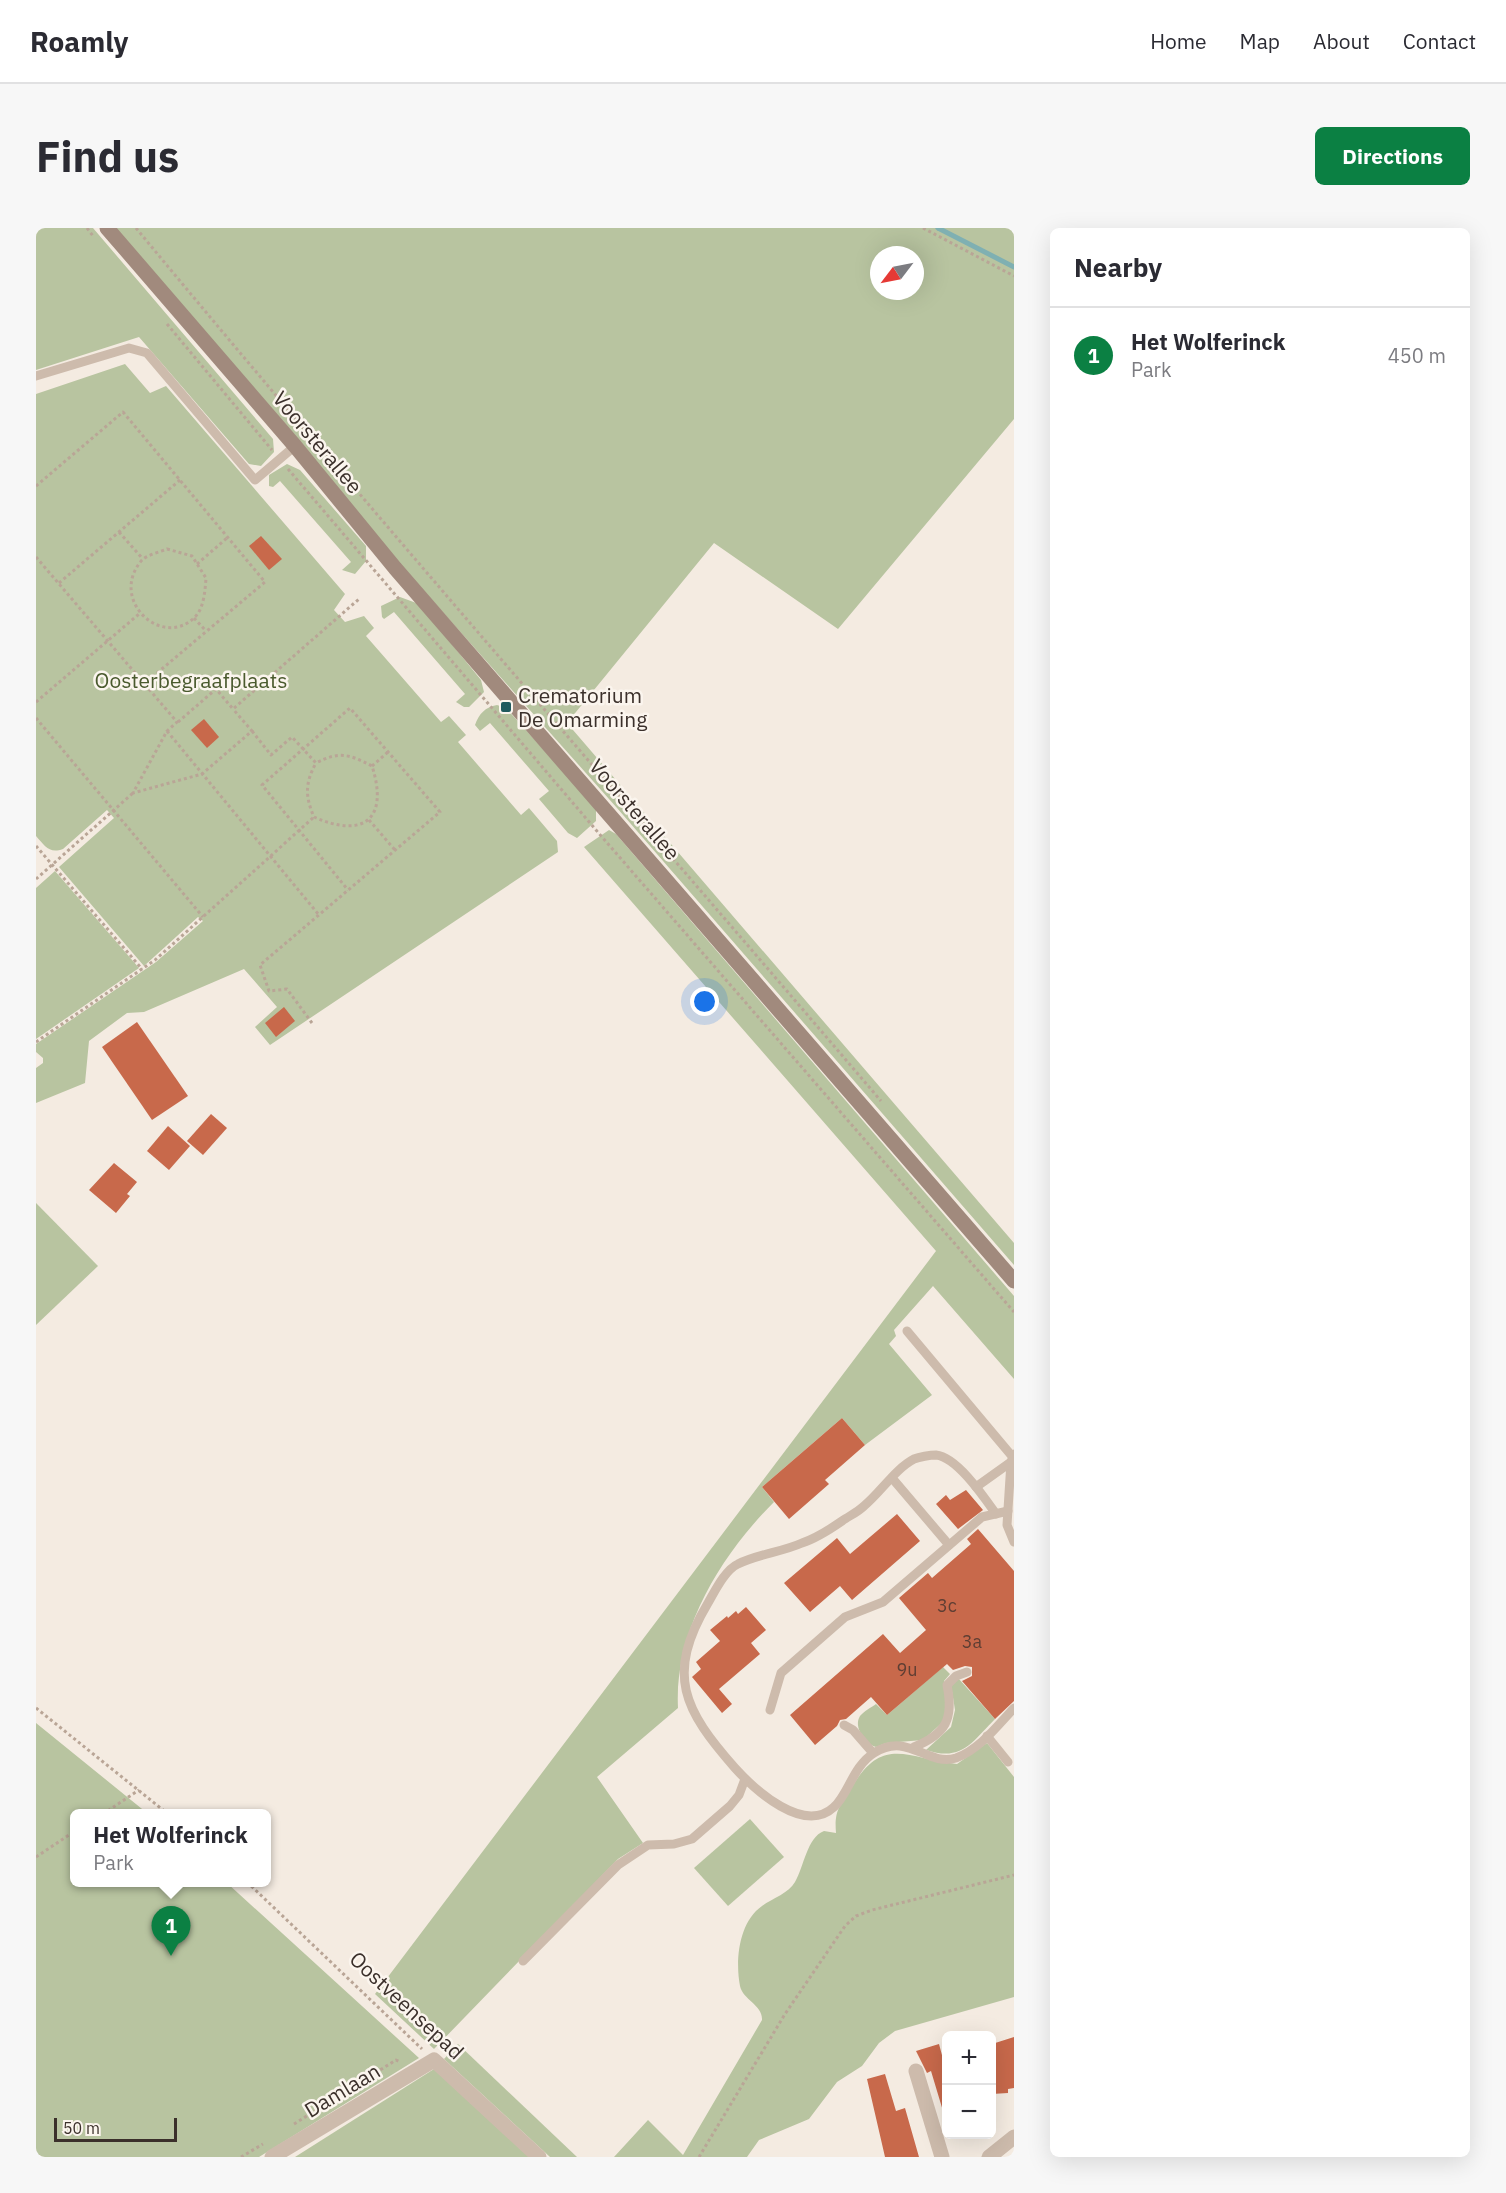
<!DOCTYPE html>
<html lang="en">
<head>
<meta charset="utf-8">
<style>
	:root { --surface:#fff; --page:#f7f7f7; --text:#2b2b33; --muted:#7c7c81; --line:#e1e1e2; --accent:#0b8043 }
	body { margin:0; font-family:"IBM Plex Sans",sans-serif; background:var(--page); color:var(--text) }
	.controls { position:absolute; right:18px; bottom:18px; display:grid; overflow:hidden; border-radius:9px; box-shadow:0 6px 24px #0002 }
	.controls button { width:54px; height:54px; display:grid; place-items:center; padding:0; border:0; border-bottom:2px solid var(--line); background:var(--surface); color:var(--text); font:30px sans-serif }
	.compass { position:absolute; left:834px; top:18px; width:54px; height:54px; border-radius:50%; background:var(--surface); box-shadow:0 6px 24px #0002; rotate:238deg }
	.scale { position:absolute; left:18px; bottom:15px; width:123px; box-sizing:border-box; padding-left:6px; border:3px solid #3b302b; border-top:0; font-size:16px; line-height:21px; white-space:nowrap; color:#3b302b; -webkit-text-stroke:4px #fbf5ee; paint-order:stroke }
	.you { position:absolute; left:669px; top:774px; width:21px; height:21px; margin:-15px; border:4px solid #fff; border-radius:50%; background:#1a73e8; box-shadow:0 0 0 9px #1a73e833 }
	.badge { display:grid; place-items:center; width:39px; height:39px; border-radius:50%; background:var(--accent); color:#fff; font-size:20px; font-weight:700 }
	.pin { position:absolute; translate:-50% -50px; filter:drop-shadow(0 2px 3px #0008) }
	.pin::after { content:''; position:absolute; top:32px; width:21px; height:18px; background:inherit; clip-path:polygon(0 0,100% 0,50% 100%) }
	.popup { position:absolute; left:34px; top:1581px; width:201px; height:78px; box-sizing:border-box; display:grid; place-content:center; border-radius:9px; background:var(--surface); filter:drop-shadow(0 2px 4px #0005); font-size:20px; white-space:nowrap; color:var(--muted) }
	.popup b { font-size:22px; color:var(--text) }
	.popup::after { content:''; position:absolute; left:50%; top:100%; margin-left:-12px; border:12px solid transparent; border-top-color:var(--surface) }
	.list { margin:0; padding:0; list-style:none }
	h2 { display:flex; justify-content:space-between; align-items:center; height:78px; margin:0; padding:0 24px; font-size:26px }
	h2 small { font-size:20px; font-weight:400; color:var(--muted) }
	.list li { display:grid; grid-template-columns:39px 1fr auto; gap:18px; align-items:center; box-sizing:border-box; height:96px; padding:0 24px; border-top:2px solid var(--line) }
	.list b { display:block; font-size:22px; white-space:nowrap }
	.list p { margin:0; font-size:20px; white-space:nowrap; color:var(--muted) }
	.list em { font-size:20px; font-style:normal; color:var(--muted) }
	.map { position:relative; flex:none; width:978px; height:1929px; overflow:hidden; border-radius:9px }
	header { display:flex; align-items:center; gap:36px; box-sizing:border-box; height:84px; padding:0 30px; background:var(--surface); border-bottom:2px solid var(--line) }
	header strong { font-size:28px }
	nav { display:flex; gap:33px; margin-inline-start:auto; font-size:21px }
	.intro { display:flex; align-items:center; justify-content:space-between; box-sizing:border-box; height:144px; padding:0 36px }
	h1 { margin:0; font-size:42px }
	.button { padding:15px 27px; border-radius:9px; background:var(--accent); color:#fff; font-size:21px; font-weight:700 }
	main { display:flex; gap:36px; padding:0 36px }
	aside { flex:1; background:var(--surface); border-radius:9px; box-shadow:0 6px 24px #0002 }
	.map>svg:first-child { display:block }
	.green { fill:#b8c4a0; fill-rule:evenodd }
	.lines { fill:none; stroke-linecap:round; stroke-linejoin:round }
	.stream { stroke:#7fb0b2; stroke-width:5 }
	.building { fill:#c8694b }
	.path { stroke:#b9a596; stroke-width:3; stroke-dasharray:3 3; stroke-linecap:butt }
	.service { stroke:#cdbbac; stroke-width:9 }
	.minor { stroke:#cdbbac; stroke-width:15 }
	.secondary { stroke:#a18a7d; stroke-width:15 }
	.poi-dot { fill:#1f5a5e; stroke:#fbf5ee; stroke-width:2 }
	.labels { text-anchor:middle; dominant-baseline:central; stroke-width:5; stroke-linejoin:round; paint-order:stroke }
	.number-label { font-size:18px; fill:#5e3e33 }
	.street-label { font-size:21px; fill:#3b302b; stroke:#fbf5ee }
	.park-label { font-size:21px; fill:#4a5a2e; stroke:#fbf5ee }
	.poi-label { font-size:21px; fill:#3b302b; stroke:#fbf5ee; text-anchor:start }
</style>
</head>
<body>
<header>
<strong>Roamly</strong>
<nav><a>Home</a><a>Map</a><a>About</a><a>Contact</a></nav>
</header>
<div class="intro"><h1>Find us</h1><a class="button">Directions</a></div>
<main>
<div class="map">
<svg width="978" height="1929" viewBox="0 0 978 1929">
	<rect width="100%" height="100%" fill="#f4ebe1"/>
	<g class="green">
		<polygon points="0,0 57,0 237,211 238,224 225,238 213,236 103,109 0,142"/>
		<path d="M77,0H978V191L802,401L678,315L531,495L978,1015V1037L581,580L259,218ZM843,27H879V63H843Z"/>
		<path d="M89,136L114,165L130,158L309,366L298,382L309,394L328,388L338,400L330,408L405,494L413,488L430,507L422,514L485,587L493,580L521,613L522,624L234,817L219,799L241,779L208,741L108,784L91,785L53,813L49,855L0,875V840L7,835V830L0,824V816L120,734L167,693L162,689L108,738L23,639L78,590L71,582L27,621C13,626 9,618 0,608V166Z"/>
		<polygon points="251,236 264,242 330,318 330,333 319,346 306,342 315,334 244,253 237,259 233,258 233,247"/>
		<polygon points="364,369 383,376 445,452 448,464 433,479 428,479 420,474 429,466 358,384 348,391 346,389 345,378"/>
		<path d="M461,477L470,480L560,580V593L541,610L532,605L503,571L513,563L454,495L444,503L439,497C443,486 449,479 461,477Z"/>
		<path d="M573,602L580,606L978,1068V1151L897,1058L858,1102L860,1108L853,1116L896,1167L829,1217L806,1190L726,1259L738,1274C685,1327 638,1403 642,1480L561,1549L607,1615L582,1631L398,1821L339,1766L900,1023L548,619Z"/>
		<polygon points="19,643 103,740 0,811 0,660"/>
		<polygon points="0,975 62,1038 0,1097"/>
		<path d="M907,1439L914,1446L908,1453L911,1483L908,1493L887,1512L850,1515L840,1519C829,1516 817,1499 824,1488C828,1483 836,1479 840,1476L851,1487Z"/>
		<path d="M922,1450L959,1491C936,1514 926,1534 890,1522L915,1499L919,1482L915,1457Z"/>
		<polygon points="0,1495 111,1585 39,1586 39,1654 191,1655 383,1830 223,1929 0,1929"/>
		<path d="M951,1515L978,1549V1769L859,1803L843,1815L826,1838L801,1854L773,1891L723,1912L711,1929H578L612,1892L647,1927L726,1792C727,1777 707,1772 704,1758C699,1732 703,1694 726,1678C737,1670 753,1665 759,1654C768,1639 771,1609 788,1603L800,1605C798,1582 804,1578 816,1559C847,1506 872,1531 921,1536Z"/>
		<polygon points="714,1591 748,1629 692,1678 658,1640"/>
		<polygon points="422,1816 541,1929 514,1929 408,1831"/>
		<polygon points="398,1841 493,1929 259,1929"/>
	</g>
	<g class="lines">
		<polyline class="stream" points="902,0 978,39"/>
	</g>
	<g class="building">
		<polygon points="225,308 246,331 233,342 213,318"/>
		<polygon points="168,491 183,509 171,520 155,502"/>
		<polygon points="248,779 259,793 240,809 229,795"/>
		<polygon points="101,794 152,868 116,892 66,819"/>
		<polygon points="175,886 191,900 167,927 151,913"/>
		<polygon points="132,898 154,918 133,942 111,923"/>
		<polygon points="78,935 101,954 91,966 94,968 80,985 53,962"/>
		<polygon points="806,1190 829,1217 789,1252 793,1256 753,1291 726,1259"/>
		<polygon points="930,1262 947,1282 922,1301 900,1276 910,1267 914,1272"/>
		<polygon points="861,1286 884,1313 816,1372 804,1358 774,1384 748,1355 801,1310 814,1326"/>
		<polygon points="942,1301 978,1343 978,1473 959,1491 926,1453 936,1448 936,1439 929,1438 917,1442 911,1436 851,1487 835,1469 810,1491 804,1492 801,1498 779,1517 754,1487 847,1406 864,1425 890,1402 863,1370 892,1345 896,1350 935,1316 931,1311"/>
		<polygon points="710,1379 730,1402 715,1415 724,1426 683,1461 696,1476 686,1485 656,1449 665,1441 660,1434 684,1413 674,1402 691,1388 692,1390 700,1383 702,1386"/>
		<polygon points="978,1809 978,1860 972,1861 972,1865 956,1866 956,1816"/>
		<polygon points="903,1816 910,1842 910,1883 907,1883 895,1843 891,1845 880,1823"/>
		<polygon points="849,1846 860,1883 869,1880 883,1929 849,1929 831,1851"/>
	</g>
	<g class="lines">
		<g class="path">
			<polyline points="51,0 57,8"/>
			<path d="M100,0C344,295 597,582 845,873"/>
			<polyline points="887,0 978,48"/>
			<polyline points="131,96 236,222"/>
			<polyline points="252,241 560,602 978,1084"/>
			<polyline points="0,258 87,184 229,354 108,456"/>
			<polyline points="83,304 107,331"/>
			<path d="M131,321L156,328L170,350C169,363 168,381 158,390C125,421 72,371 106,332C111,327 124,324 131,321Z"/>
			<polyline points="0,329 141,494 131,503 97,565 166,546 216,503 197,481"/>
			<polyline points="161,336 191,310"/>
			<polyline points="23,355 144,252"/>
			<polyline points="158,390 170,403"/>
			<polyline points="0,474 103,386"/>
			<polyline points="0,490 167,689"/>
			<polyline points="142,494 180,461 197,481 323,371"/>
			<polyline points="131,503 283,687"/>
			<path d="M216,503L235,527L256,509L280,535C269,555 269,568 278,589C328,611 353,591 336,538C313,526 303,523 280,535"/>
			<polyline points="336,538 352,524"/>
			<polyline points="333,592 359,622"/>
			<polyline points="0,618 106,741"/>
			<polyline points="0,651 97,565"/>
			<polyline points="276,795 251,761 233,763 224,737 404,584 314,480 226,557 312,662"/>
			<polyline points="0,814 119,732 278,589"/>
			<polyline points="0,1480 132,1586"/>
			<polyline points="67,1586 103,1562"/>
			<polyline points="0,1629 39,1603"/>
			<polyline points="211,1654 386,1821"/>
			<polyline points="258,1896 360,1832 364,1834"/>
			<polyline points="205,1929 227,1916"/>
			<polyline points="663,1929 749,1786 809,1698 820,1688 836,1682 978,1647"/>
		</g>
		<g class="service">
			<polyline points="0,148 93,120 111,125 219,252 259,218"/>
			<polyline points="871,1103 976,1228"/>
			<polyline points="978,1226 975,1234 971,1297 978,1314"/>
			<polyline points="856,1250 913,1317"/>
			<polyline points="940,1259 975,1234"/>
			<path d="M960,1286C948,1269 921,1229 900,1227C894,1227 883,1229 878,1231C859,1241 845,1264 828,1278C822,1284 813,1288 806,1293C793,1302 781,1310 766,1315C746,1324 722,1326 702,1336C689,1342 679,1363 672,1375C629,1447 648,1482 699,1540C719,1562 768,1607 798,1579C812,1567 817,1538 838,1525C872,1503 891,1539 920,1530C943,1522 962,1497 978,1480"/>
			<polyline points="734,1482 745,1445 809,1389 847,1374 946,1289 972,1283"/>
			<polyline points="808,1497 817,1502 837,1525"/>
			<polyline points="951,1508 972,1534"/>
			<path d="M878,1519C910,1506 918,1491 911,1457L920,1448L931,1444"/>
			<polyline points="487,1733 582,1637 612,1617 638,1616 656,1611 694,1578 703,1567 709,1551"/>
		</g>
		<g class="minor">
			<polyline points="880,1843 906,1929"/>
			<polyline points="236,1929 398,1832 503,1929"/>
			<polyline points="953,1929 978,1909"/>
		</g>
		<polyline class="secondary" points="71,0 259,218 359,340 978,1053"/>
	</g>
	<rect class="poi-dot" x="464" y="473" width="12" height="12" rx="3"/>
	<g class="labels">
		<g class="number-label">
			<text x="911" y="1377">3c</text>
			<text x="936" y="1413">3a</text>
			<text x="871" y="1441">9u</text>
		</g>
		<g class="street-label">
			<text transform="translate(282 214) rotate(50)">Voorsterallee</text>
			<text transform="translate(599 581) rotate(49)">Voorsterallee</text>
			<text transform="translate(371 1777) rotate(43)">Oostveensepad</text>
			<text transform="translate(306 1862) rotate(-31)">Damlaan</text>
		</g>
		<g class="park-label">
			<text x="155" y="452">Oosterbegraafplaats</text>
		</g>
		<g class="poi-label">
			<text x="482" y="467">Crematorium<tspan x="482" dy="24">De Omarming</tspan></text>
		</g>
	</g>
</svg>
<div class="controls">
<button>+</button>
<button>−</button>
</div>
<svg class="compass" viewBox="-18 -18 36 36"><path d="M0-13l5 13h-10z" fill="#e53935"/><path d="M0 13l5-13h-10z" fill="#7c7c81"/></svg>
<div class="scale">50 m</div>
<div class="you"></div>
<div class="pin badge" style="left:135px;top:1728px">1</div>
<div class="popup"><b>Het Wolferinck</b>Park</div>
</div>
<aside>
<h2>Nearby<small></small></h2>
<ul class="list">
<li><span class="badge">1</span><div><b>Het Wolferinck</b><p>Park</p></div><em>450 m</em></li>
</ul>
</aside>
</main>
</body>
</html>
